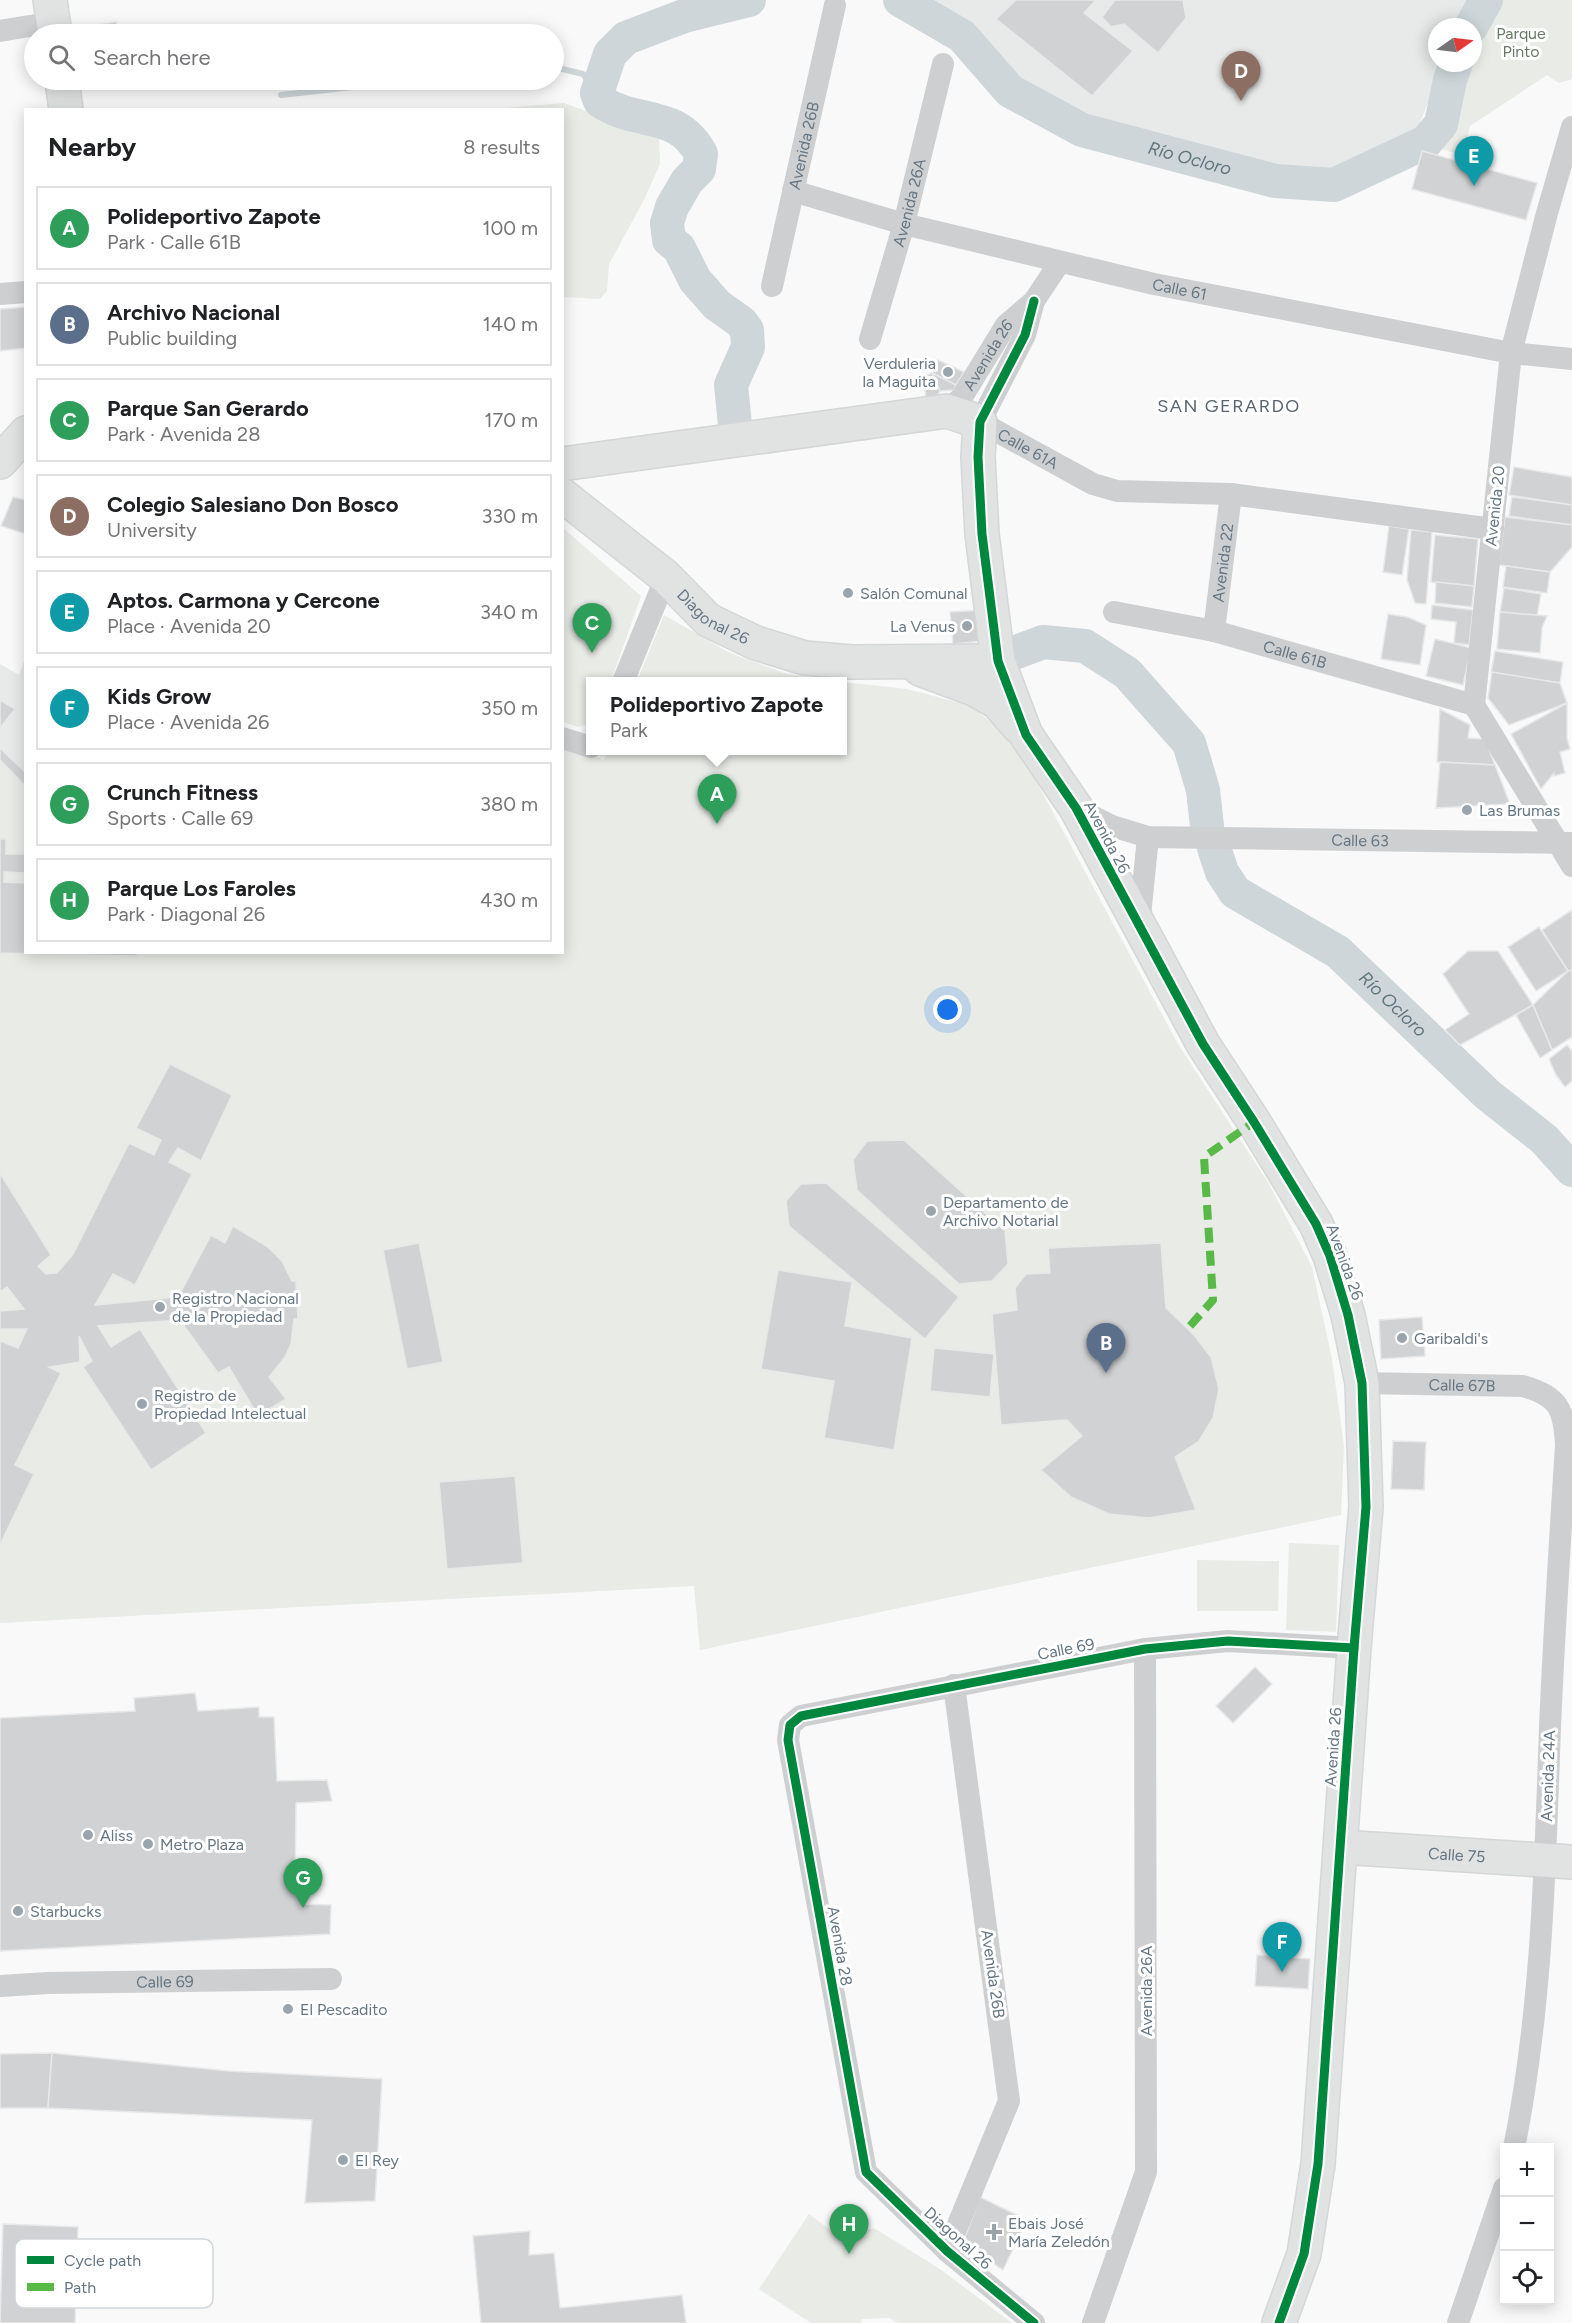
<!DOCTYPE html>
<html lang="en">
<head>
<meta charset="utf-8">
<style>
	:root { --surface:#fff; --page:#f2f2f2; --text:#202124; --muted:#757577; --line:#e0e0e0; --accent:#111827 }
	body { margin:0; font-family:Figtree,sans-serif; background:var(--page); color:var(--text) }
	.controls { position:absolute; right:18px; bottom:18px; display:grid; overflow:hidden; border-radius:0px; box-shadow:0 3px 15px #0003 }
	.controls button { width:54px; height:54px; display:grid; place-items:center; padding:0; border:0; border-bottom:2px solid var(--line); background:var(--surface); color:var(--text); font:30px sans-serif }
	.compass { position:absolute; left:1428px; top:18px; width:54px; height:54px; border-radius:50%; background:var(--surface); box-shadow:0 3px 15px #0003; rotate:76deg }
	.you { position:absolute; left:948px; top:1010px; width:21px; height:21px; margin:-15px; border:4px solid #fff; border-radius:50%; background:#1a73e8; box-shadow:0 0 0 9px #1a73e833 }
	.badge { display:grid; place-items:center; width:39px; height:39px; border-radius:50%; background:var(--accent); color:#fff; font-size:20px; font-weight:700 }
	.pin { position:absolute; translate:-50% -50px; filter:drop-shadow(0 2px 3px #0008) }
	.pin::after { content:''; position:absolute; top:32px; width:21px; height:18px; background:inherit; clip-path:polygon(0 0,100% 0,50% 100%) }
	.popup { position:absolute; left:586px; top:677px; width:261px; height:78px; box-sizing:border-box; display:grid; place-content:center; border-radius:0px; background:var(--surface); filter:drop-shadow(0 2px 4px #0005); font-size:20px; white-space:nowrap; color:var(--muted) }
	.popup b { font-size:22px; color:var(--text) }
	.popup::after { content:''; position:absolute; left:50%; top:100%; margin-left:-12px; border:12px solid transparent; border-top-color:var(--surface) }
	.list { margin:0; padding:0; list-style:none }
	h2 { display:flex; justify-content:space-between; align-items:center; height:78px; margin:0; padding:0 24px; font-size:26px }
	h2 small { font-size:20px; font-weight:400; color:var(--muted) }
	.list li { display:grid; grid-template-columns:39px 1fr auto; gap:18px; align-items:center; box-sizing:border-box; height:84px; margin:0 12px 12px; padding:0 12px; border:2px solid var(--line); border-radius:0px }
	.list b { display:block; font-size:22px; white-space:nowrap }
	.list p { margin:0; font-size:20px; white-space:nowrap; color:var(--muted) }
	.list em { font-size:20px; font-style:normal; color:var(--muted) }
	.icon { flex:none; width:33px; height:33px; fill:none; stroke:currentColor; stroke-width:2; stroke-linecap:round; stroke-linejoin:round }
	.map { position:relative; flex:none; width:1572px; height:2323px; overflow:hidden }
	.search { position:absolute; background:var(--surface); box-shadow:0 3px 15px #0003; left:24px; top:24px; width:540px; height:66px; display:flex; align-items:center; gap:15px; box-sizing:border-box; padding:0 21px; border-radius:33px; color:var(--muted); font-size:22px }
	.panel { position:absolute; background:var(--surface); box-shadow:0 3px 15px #0003; left:24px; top:108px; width:540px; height:846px; border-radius:0px }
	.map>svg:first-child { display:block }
	.built { fill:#e8e9e9 }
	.green { fill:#e8ebe6 }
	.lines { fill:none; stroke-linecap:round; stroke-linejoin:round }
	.stream { stroke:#ced6d9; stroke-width:6 }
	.river { stroke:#ced6d9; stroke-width:34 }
	.building { fill:#d0d2d3; stroke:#e8e8e8; stroke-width:1.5 }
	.secondary-casing { stroke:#d5d6d7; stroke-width:36 }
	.street { stroke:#cecfd0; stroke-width:22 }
	.secondary { stroke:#e1e2e2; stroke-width:33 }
	.quiet { stroke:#58b947; stroke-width:8; stroke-dasharray:15 8; stroke-linecap:butt }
	.cycleway-casing { stroke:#fff; stroke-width:13 }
	.cycleway { stroke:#00873e; stroke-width:9 }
	.poi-dot { fill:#99a4ac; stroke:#fff; stroke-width:2 }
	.labels { text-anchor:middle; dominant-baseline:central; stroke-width:6; stroke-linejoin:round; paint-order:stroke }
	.park-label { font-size:16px; fill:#687a64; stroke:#fff }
	.street-label { font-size:16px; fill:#657683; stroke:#fff }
	.poi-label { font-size:16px; fill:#657683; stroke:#fff; text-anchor:start }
	.water-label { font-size:18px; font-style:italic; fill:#60757c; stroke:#fff }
	.neighbourhood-label { font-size:18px; letter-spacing:1.5px; fill:#57646e; stroke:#fff }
	.key { fill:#fff; stroke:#d1d6da; stroke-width:1.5 }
	.key-label { font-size:16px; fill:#657683 }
</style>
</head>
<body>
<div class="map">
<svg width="1572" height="2323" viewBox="0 0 1572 2323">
	<rect width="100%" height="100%" fill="#f9f9f9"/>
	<g class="built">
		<polygon points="918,0 1476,0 1463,27 1437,27 1437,63 1445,63 1413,139 1337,173 1279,175 1090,120 1015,83 968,27"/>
		<polygon points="25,658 25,787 0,760 0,664 19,675"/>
	</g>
	<g class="green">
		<path d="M1502,0H1572V79L1559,83L1547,75L1470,126L1463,155L1433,147L1449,128L1466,63H1473C1473,37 1483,18 1502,0Z"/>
		<polygon points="564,103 659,138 660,164 644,200 609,264 607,291 600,299 563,297 562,110 495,109"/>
		<polygon points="563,528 641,596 611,681 591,682 591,723 578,727 563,722"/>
		<polygon points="664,615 730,653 787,674 836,681 637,681"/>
		<polygon points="843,682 907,689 971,706 1015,742 1178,1044 1269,1184 1312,1267 1332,1359 1344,1446 1341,1515 700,1650 694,1586 0,1623 0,760 25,787 26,952 562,952 563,746 604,760 608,750 843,750"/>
		<polygon points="1289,1543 1339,1545 1336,1632 1286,1630"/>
		<polygon points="1197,1560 1279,1561 1278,1611 1197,1611"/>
		<polygon points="809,2214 841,2238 874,2228 940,2269 1012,2323 898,2323 889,2318 862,2319 861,2323 811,2323 759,2289"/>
	</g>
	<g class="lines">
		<g class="stream">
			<polyline points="554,67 583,74 597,93"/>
			<polyline points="281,95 415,80"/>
		</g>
		<g class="river">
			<path id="s1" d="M900,0L962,36L1010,91L1082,130L1275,181L1334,185L1426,142L1441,124L1450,80L1456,63"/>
			<polyline points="1471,27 1486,0"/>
			<path d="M735,425L731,385L748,347L747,330L741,322L717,305L695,280L679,248L669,240L667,223L672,207L687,181L699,169L701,154C677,109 637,126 600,101L597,93L610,54L626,38L684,16L749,0"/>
			<polyline points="1009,655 1043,642 1085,646 1127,673 1189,743 1203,790 1207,826"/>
			<path id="s2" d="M1214,848L1222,872L1235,892L1338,952L1488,1095L1544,1139L1572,1170"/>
		</g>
	</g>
	<g class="building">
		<polygon points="1016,0 1096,0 1084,13 1133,51 1092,96 996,19"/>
		<polygon points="1115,0 1183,0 1186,18 1158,53 1124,24 1111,27 1102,17"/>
		<polygon points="116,22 118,34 73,34 72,29"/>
		<polygon points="1422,151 1537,183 1526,220 1412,189"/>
		<polygon points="26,307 26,348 0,351 0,309"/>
		<polygon points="938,360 964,372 956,385 932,373"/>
		<polygon points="932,373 940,391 938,395 926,398 923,376"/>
		<polygon points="932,373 956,385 954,390 940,391"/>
		<polygon points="1514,467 1572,477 1572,505 1509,495"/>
		<polygon points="13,497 26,500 26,534 1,526"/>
		<polygon points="1512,497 1572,505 1572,525 1509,516"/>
		<polygon points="1505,517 1572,525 1572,547 1550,572 1499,565"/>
		<polygon points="1389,526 1409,529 1402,575 1383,572"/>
		<polygon points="1411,530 1432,532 1426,604 1415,603 1407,580"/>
		<polygon points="1435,535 1478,539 1474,586 1431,582"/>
		<polygon points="1506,566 1550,572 1547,593 1503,587"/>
		<polygon points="1436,582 1474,586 1472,607 1435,603"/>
		<polygon points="1504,588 1541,594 1537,616 1500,612"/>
		<polygon points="1432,605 1473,610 1469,645 1454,643 1456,622 1431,619"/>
		<polygon points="982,610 983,641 953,644 950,612"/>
		<polygon points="1500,612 1547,616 1542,628 1540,653 1497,649"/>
		<polygon points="1388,614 1407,617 1426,625 1420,665 1381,659"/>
		<polygon points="1435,639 1471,648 1463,685 1426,676"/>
		<polygon points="1495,651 1563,662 1560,683 1491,673"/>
		<polygon points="1492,672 1560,683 1567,703 1509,725 1488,698"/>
		<polygon points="0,700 15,709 0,728"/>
		<polygon points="1567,703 1567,738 1570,749 1560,752 1565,773 1554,776 1554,773 1541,789 1511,734"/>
		<polygon points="1440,709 1470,725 1468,738 1485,739 1495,765 1437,762"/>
		<polygon points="0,748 26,773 26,787 0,760"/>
		<polygon points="1440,762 1495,765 1510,804 1436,808"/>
		<polygon points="0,839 6,839 6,854 26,854 26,873 4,872 4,882 26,883 26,952 137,952 137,956 0,953"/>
		<polygon points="1572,910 1572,970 1568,971 1542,930"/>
		<polygon points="1539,927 1568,971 1536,991 1508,947"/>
		<polygon points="1468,951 1498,951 1533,1005 1460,1045 1445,1030 1469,1014 1443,974"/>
		<polygon points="1572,970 1572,1037 1552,1050 1533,1005 1568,971"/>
		<polygon points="1533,1005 1552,1050 1540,1058 1516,1015"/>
		<polygon points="1567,1045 1572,1051 1572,1081 1565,1087 1556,1075 1549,1059"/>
		<polygon points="170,1064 232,1095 201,1161 178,1148 169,1162 192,1174 135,1285 113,1274 95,1305 178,1297 211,1235 225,1243 233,1226 268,1247 282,1261 292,1281 296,1281 298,1319 294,1319 291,1344 285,1357 269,1377 286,1399 258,1416 229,1367 218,1373 180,1320 98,1326 111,1347 140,1329 206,1433 151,1470 83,1367 92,1361 79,1336 80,1362 49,1367 61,1373 15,1465 34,1474 0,1545 0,1341 18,1348 27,1329 0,1329 0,1311 24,1309 7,1287 0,1292 0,1173 51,1255 38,1266 46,1274 57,1273 73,1254 129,1143 154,1155 161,1140 136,1128"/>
		<polygon points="904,1140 1005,1231 1008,1264 992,1281 959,1284 857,1190 853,1160 867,1141"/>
		<polygon points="826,1183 959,1297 925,1339 789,1226 786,1201 801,1184"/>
		<polygon points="419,1243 443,1362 407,1369 383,1250"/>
		<polygon points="1161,1243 1166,1308 1194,1335 1211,1357 1219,1389 1213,1418 1199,1441 1175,1457 1196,1510 1149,1518 1109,1514 1071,1497 1041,1470 1082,1436 1067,1420 1001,1425 992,1314 1017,1310 1015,1288 1026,1274 1050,1273 1048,1248"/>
		<polygon points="778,1270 852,1282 845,1326 912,1338 894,1450 824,1438 834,1381 761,1369"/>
		<polygon points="1422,1317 1425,1356 1381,1359 1379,1320"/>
		<polygon points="934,1348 994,1354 990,1397 930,1391"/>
		<polygon points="1393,1441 1426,1442 1424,1490 1391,1489"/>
		<polygon points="515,1476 523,1563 447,1569 439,1482"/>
		<polygon points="1255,1667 1272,1684 1233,1723 1216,1706"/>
		<polygon points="195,1693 198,1711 259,1707 259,1717 274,1717 277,1781 327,1780 332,1801 296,1803 295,1886 302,1885 302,1904 331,1905 330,1934 0,1951 0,1718 135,1711 134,1698"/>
		<polygon points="1257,1955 1310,1959 1308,1989 1255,1986"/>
		<polygon points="52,2053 48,2108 0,2108 0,2054"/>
		<polygon points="52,2053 228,2071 382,2079 375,2201 305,2203 312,2120 48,2108"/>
		<polygon points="980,2197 1027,2220 1003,2270 963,2243"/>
		<polygon points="3,2224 78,2227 75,2323 0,2323"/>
		<polygon points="530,2231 529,2255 554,2253 560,2308 682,2295 686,2323 481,2323 473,2236"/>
	</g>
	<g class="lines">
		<defs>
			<g id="secondary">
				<polyline points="50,0 55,34"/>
				<polyline points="62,80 66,110"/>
				<polyline points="0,462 26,433"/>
				<polyline points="562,464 947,411 980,422 978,457 982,534 998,661 1026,735 1076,808 1203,1044 1254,1122 1316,1224 1330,1256 1348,1315 1362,1383 1366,1507 1354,1648 1318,2164 1304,2254 1279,2323"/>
				<path id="s13" d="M562,495L666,577L708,620L756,643L805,658L852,662L998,661"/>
				<polyline points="920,669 974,689 997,702 1019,727"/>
				<path id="s14" d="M1341,1847L1572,1862"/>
			</g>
		</defs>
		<use href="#secondary" class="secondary-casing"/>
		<g class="street">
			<polyline points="0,31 54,22"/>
			<polyline points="1572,127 1547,213 1511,353 1474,705 1572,866"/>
			<path id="s3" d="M793,191L904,224L1154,284L1511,353L1572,359"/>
			<path id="s4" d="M772,286L835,5"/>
			<polyline points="0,294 26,292"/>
			<path id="s5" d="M1034,301L1025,335L980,422L1093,484L1117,491L1231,494L1493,529"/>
			<path id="s6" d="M870,339L904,224L943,64"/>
			<path id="s7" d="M947,411L962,397L1006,325L1034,301L1060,262"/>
			<path id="s8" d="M1114,612L1214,631L1474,705"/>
			<path id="s9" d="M1214,631L1231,494"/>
			<polyline points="623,682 666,577"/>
			<polyline points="562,738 591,747"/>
			<path id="s10" d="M1076,808L1112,826L1148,837L1570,843"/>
			<polyline points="1139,926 1148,837"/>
			<path id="s11" d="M1362,1383L1523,1386C1559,1396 1564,1409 1566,1445C1560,1539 1554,1633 1550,1727C1545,1868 1542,2009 1514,2148"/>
			<path id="s12" d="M0,1986L48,1983L331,1979"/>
			<polyline points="947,2251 1009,2101 954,1685"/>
			<polyline points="1034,2323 947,2251 866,2172 788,1740 790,1725 801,1716 1145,1649 1228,1641 1354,1648"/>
			<polyline points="1093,2323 1146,2172 1145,1649"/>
			<polyline points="1458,2323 1504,2188"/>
		</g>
		<use href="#secondary" class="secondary"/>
		<polyline class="quiet" points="1190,1326 1213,1300 1204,1157 1254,1122"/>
		<defs>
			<g id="cycleway">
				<polyline points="1034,301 1025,335 980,422 978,457 982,534 998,661 1026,735 1076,808 1203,1044 1254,1122 1316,1224 1330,1256 1348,1315 1362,1383 1366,1507 1354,1648 1318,2164 1304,2254 1279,2323"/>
				<polyline points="1034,2323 947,2251 866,2172 788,1740 790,1725 801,1716 1145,1649 1228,1641 1354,1648"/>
			</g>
		</defs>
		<use href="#cycleway" class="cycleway-casing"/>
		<use href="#cycleway" class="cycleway"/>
	</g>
	<g class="poi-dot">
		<circle cx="948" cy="372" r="6"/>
		<circle cx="848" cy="593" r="6"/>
		<circle cx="967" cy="626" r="6"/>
		<circle cx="1467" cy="810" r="6"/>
		<circle cx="931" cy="1211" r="6"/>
		<circle cx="160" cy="1307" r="6"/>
		<circle cx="1402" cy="1338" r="6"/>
		<circle cx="142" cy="1404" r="6"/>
		<circle cx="88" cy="1835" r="6"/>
		<circle cx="148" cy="1844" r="6"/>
		<circle cx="18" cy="1911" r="6"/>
		<circle cx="288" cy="2009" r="6"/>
		<circle cx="343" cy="2160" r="6"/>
		<path d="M991 2223h6v6h6v6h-6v6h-6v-6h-6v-6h6z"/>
	</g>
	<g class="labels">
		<g class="park-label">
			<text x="1521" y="33">Parque<tspan x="1521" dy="18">Pinto</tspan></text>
		</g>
		<g class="street-label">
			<text stroke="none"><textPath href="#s4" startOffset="144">Avenida 26B</textPath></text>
			<text stroke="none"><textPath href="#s6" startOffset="142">Avenida 26A</textPath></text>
			<text stroke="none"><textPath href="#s3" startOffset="399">Calle 61</textPath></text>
			<text stroke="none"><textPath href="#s7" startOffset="70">Avenida 26</textPath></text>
			<text stroke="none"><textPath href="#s5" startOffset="188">Calle 61A</textPath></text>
			<text transform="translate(1495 506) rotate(-84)">Avenida 20</text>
			<text stroke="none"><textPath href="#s9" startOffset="69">Avenida 22</textPath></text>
			<text stroke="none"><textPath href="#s13" startOffset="195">Diagonal 26</textPath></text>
			<text stroke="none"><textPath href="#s8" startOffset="186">Calle 61B</textPath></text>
			<text transform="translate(1107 837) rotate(62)">Avenida 26</text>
			<text stroke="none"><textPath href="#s10" startOffset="290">Calle 63</textPath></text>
			<text transform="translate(1345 1262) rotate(70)">Avenida 26</text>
			<text stroke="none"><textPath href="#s11" startOffset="100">Calle 67B</textPath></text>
			<text transform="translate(1066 1649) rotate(-11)">Calle 69</text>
			<text transform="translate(1333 1747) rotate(-86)">Avenida 26</text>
			<text transform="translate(1548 1776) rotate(-88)">Avenida 24A</text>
			<text stroke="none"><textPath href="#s14" startOffset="116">Calle 75</textPath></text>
			<text transform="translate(840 1946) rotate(80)">Avenida 28</text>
			<text transform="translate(993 1974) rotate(82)">Avenida 26B</text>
			<text stroke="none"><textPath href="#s12" startOffset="165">Calle 69</textPath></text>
			<text transform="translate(1146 1991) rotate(-90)">Avenida 26A</text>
			<text transform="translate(958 2238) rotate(42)">Diagonal 26</text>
		</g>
		<g class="poi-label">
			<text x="936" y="363" text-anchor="end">Verduleria<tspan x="936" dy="18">la Maguita</tspan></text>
			<text x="860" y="593">Salón Comunal</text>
			<text x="955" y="626" text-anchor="end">La Venus</text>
			<text x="1479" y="810">Las Brumas</text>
			<text x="943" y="1202">Departamento de<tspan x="943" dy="18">Archivo Notarial</tspan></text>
			<text x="172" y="1298">Registro Nacional<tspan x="172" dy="18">de la Propiedad</tspan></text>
			<text x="1414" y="1338">Garibaldi's</text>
			<text x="154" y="1395">Registro de<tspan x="154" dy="18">Propiedad Intelectual</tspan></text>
			<text x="100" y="1835">Aliss</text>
			<text x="160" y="1844">Metro Plaza</text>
			<text x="30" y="1911">Starbucks</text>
			<text x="300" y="2009">El Pescadito</text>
			<text x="355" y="2160">El Rey</text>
			<text x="1008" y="2223">Ebais José<tspan x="1008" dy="18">María Zeledón</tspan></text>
		</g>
		<g class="water-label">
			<text stroke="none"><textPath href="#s1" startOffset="338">Río Ocloro</textPath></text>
			<text stroke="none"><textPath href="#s2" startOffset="244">Río Ocloro</textPath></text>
		</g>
		<g class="neighbourhood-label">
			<text x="1229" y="406">SAN GERARDO</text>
		</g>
	</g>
	<rect x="15" y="2239" width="198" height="69" rx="9" class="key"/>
	<rect x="27" y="2256" width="27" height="8" fill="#00873e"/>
	<rect x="27" y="2283" width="27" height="8" fill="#58b947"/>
	<g class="key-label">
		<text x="64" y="2266">Cycle path</text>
		<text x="64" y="2293">Path</text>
	</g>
</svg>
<div class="controls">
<button>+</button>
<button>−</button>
<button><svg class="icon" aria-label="locate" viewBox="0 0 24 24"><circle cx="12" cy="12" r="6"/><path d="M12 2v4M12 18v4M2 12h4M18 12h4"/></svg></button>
</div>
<svg class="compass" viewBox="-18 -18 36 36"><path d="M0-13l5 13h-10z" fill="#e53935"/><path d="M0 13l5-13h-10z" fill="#757577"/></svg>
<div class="you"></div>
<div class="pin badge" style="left:717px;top:824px;background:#2e9e5b">A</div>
<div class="popup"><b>Polideportivo Zapote</b>Park</div>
<div class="pin badge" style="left:1106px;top:1373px;background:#5c6f8a">B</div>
<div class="pin badge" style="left:592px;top:653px;background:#2e9e5b">C</div>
<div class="pin badge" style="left:1241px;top:101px;background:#8d6e63">D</div>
<div class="pin badge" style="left:1474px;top:186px;background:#0f9aa8">E</div>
<div class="pin badge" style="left:1282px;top:1972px;background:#0f9aa8">F</div>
<div class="pin badge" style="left:303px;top:1908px;background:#2e9e5b">G</div>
<div class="pin badge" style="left:849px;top:2254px;background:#2e9e5b">H</div>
<div class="search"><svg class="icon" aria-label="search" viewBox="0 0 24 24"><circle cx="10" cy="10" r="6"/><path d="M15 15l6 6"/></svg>Search here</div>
<section class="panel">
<h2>Nearby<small>8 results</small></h2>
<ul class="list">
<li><span class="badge" style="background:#2e9e5b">A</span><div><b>Polideportivo Zapote</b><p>Park · Calle 61B</p></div><em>100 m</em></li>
<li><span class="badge" style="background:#5c6f8a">B</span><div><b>Archivo Nacional</b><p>Public building</p></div><em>140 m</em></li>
<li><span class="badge" style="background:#2e9e5b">C</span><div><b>Parque San Gerardo</b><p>Park · Avenida 28</p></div><em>170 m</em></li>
<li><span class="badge" style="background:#8d6e63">D</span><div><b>Colegio Salesiano Don Bosco</b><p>University</p></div><em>330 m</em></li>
<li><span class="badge" style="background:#0f9aa8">E</span><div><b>Aptos. Carmona y Cercone</b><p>Place · Avenida 20</p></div><em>340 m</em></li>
<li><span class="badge" style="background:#0f9aa8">F</span><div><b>Kids Grow</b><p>Place · Avenida 26</p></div><em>350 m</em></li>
<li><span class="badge" style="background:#2e9e5b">G</span><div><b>Crunch Fitness</b><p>Sports · Calle 69</p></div><em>380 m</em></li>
<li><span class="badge" style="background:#2e9e5b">H</span><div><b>Parque Los Faroles</b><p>Park · Diagonal 26</p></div><em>430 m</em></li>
</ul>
</section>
</div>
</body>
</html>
